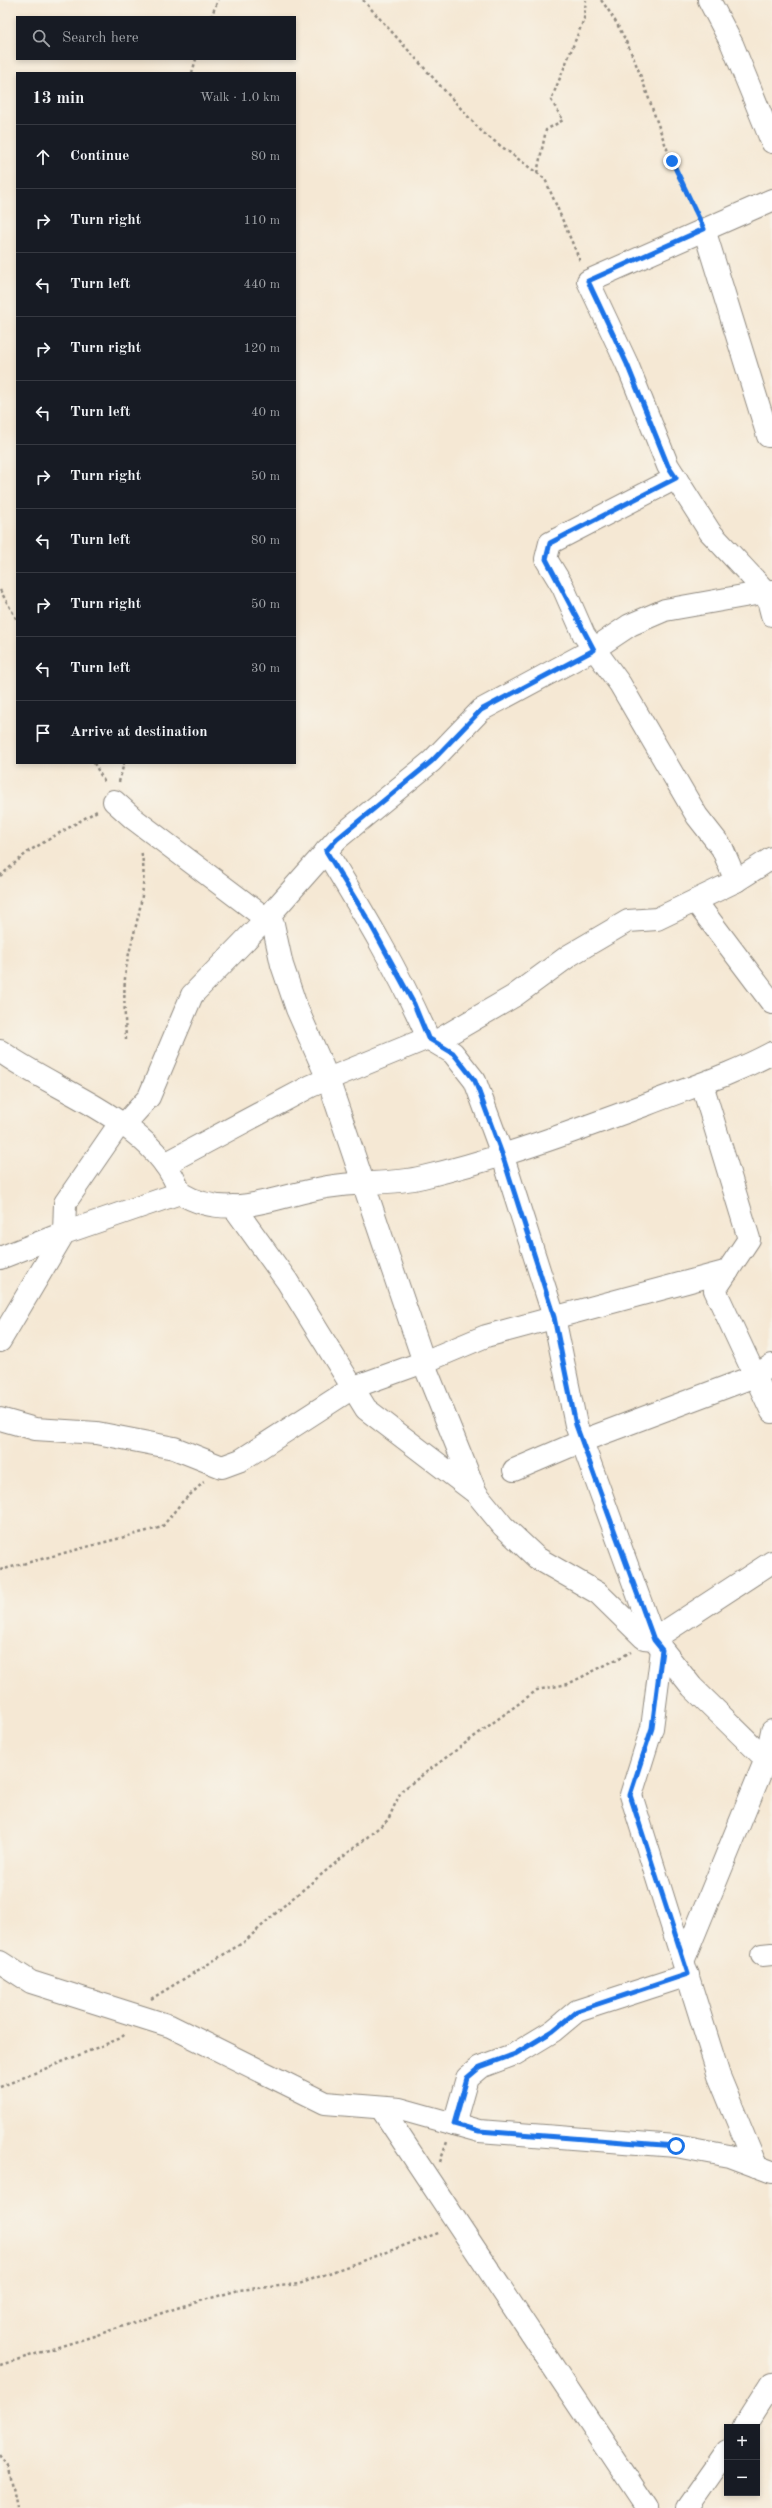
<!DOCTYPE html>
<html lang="en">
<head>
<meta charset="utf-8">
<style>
	:root { --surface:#171b24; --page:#242831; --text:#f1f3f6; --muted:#9ea1a6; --line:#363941 }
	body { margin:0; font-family:"Old Standard TT",serif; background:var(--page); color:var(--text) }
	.controls { position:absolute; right:12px; bottom:12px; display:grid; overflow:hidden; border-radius:0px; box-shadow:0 2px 6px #0003 }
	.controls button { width:36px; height:36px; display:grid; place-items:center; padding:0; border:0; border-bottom:1px solid var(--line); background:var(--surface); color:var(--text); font:20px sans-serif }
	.stop { position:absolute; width:12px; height:12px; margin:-9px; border:3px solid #1a73e8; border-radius:50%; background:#fff }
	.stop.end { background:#1a73e8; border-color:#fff; box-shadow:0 1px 4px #0008 }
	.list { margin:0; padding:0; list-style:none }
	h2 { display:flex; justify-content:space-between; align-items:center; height:52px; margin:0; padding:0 16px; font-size:17px }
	h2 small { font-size:13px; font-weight:400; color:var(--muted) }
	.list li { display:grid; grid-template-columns:26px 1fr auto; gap:12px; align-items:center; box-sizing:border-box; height:64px; padding:0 16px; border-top:1px solid var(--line) }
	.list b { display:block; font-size:15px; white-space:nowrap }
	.list em { font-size:13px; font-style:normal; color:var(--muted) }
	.icon { flex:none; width:22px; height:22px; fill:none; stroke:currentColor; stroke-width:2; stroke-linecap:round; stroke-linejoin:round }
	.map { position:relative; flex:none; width:772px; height:2508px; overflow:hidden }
	.search { position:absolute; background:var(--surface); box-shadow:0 2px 6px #0003; left:16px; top:16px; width:280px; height:44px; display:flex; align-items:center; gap:10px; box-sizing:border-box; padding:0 14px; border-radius:0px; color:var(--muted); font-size:15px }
	.panel { position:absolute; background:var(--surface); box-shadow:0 2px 6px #0003; left:16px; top:72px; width:280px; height:692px; border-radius:0px }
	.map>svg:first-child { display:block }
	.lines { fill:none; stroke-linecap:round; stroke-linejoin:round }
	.minor-casing { stroke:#908a80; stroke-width:24 }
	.path { stroke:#908a80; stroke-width:2.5; stroke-dasharray:3 3; stroke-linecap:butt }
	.minor { stroke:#fff; stroke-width:22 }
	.route { stroke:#1a73e8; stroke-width:5 }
</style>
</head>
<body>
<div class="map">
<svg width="772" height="2508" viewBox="0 0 772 2508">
	<rect width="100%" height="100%" fill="#f7f3e8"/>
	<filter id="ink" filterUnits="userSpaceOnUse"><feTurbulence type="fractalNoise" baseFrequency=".025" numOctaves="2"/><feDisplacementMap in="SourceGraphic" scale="8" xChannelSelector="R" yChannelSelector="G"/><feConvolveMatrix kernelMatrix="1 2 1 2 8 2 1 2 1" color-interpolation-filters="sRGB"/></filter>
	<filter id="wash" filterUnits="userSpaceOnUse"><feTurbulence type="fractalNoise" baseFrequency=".012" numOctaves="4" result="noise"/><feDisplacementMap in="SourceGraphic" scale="16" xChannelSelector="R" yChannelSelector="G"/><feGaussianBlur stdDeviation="0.9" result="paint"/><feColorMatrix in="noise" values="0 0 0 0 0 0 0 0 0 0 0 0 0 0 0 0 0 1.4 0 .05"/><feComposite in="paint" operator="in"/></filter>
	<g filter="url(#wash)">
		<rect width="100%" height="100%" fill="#f5e8d4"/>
	</g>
	<g filter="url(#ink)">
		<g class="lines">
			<defs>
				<g id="minor">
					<polyline points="709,0 732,44 772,142"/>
					<polyline points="772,200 588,281 627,364 668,466 710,532 766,592 772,615"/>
					<polyline points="704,229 768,436"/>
					<polyline points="114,801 134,819 273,924 282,965 297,1009 328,1079 428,1374 476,1493"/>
					<path d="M326,851C363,912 400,973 428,1038"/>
					<polyline points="736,881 772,858"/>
					<polyline points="696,902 772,1003"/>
					<polyline points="435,1042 514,996 570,955 628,921 657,919 736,881 722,848 697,816 620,684 584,635 563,587 546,559 550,543 676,478"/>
					<path d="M0,1051C56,1092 156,1122 180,1193C229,1223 277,1195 327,1187C359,1181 392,1185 423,1177C499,1159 572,1132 645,1105C688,1088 731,1075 772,1053"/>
					<polyline points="702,1084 749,1239 715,1290 772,1412"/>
					<polyline points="165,1164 311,1086 428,1038 453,1053 475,1081 502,1154 554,1317 576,1425 654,1639 692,1687 772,1765"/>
					<polyline points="233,1206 287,1281 366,1409 476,1493 503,1526 537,1558 598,1593 644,1638 654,1639 772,1562"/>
					<polyline points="0,1258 64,1233 65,1203 116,1129 123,1126 149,1097 192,995 267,918 337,839 432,761 481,710 594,649 630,625 665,610 772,591"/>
					<polyline points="0,1341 64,1233 180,1193"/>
					<polyline points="0,1419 35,1429 97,1433 174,1448 222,1467 241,1460 354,1387 424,1362 486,1336 728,1271"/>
					<polyline points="514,1470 582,1441 755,1376 772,1365"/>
					<polyline points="662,1650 652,1728 631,1795 719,2076 756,2166"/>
					<polyline points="762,1955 772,1954"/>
					<polyline points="684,1959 766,1759 772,1731"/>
					<polyline points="0,1962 31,1982 170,2026 325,2103 400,2109 479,2131 676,2146 729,2156 772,2172"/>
					<polyline points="381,2108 647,2508"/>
					<polyline points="454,2124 467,2078 480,2067 515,2054 553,2031 577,2011 688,1975"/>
					<polyline points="744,2427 772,2383"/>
					<polyline points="687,2508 727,2451"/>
				</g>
			</defs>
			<use href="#minor" class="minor-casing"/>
			<g class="path">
				<polyline points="363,0 482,132 545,179 581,263"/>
				<path d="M601,0C637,47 649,107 672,161C679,178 687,194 695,211"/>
				<polyline points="211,17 218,0"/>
				<polyline points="192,73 196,59"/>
				<polyline points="537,173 546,130 563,120 551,100 584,19 586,0"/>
				<polyline points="0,590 17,620"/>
				<polyline points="94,763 105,783"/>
				<polyline points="119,782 124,763"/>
				<polyline points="0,876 29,851 97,811"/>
				<path d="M126,1040C125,1013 122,984 128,958C136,922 149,888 141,850"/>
				<polyline points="0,1570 162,1527 182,1502 204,1482"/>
				<polyline points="151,1999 244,1942 288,1902 388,1820 401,1791 537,1690 568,1684 631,1652"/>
				<polyline points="0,2087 121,2038 126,2033"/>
				<polyline points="440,2162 447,2142"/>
				<polyline points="0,2365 94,2336 183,2306 239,2290 299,2284 441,2232"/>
				<polyline points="0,2455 9,2467 17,2508"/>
			</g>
			<use href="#minor" class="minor"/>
		</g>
	</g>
	<g class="lines" filter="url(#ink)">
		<polyline class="route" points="672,161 704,229 588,281 627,364 668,466 676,478 550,543 546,559 594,650 481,710 432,761 337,839 326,851 370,923 414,1004 428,1038 453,1053 475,1081 502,1154 554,1317 576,1425 654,1640 662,1650 652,1728 630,1795 688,1974 577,2011 553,2031 515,2054 480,2067 467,2078 454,2124 479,2131 676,2146"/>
	</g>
</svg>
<div class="controls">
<button>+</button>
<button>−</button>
</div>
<div class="stop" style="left:676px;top:2146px"></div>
<div class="stop end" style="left:672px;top:161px"></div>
<div class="search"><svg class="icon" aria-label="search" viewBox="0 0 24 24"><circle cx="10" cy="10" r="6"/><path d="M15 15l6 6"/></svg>Search here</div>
<section class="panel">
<h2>13 min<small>Walk · 1.0 km</small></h2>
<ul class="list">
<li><svg class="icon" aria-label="ahead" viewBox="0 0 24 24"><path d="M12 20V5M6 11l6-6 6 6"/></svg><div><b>Continue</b></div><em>80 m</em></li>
<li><svg class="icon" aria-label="right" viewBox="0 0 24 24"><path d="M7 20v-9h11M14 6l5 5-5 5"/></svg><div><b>Turn right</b></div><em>110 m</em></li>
<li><svg class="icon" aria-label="left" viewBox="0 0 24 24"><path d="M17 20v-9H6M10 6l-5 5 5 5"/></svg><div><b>Turn left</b></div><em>440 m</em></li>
<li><svg class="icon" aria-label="right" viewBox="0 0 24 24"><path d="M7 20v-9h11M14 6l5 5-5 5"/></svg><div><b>Turn right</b></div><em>120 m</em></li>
<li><svg class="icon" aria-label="left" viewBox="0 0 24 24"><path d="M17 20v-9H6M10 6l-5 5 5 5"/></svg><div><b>Turn left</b></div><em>40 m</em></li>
<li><svg class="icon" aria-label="right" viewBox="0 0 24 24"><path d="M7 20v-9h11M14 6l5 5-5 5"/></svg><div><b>Turn right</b></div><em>50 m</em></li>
<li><svg class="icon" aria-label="left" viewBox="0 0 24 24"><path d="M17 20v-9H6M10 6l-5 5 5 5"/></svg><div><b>Turn left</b></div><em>80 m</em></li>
<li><svg class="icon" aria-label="right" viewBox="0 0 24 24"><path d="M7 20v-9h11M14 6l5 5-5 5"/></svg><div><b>Turn right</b></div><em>50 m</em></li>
<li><svg class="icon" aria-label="left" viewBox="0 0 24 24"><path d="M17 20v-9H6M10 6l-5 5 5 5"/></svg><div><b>Turn left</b></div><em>30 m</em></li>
<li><svg class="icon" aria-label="arrive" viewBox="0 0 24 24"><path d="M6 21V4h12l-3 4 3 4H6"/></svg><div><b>Arrive at destination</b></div></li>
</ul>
</section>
</div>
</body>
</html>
